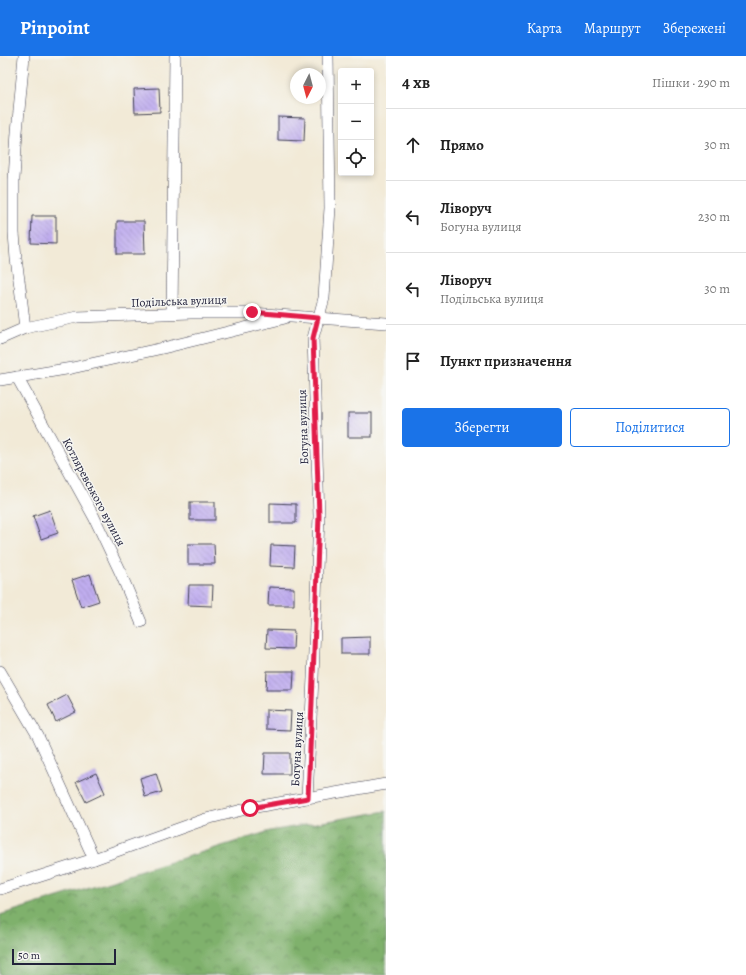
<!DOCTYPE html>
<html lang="uk">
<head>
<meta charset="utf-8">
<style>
	:root { --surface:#fff; --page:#f2f2f2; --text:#222; --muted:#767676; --line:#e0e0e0; --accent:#1a73e8 }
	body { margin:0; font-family:Alegreya,serif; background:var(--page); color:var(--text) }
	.controls { position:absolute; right:12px; top:12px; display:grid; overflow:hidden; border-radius:4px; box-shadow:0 2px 6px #0003 }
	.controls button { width:36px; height:36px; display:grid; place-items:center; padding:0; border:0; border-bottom:1px solid var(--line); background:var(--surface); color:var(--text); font:20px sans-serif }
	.compass { position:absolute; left:290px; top:12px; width:36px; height:36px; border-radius:50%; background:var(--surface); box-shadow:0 2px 6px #0003; rotate:186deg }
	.scale { position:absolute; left:12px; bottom:10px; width:104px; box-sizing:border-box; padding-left:4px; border:2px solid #22223b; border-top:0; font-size:11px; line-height:14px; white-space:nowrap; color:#22223b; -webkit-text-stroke:3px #f6f6f2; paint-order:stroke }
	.stop { position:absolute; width:12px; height:12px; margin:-9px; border:3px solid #e11d48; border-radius:50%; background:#fff }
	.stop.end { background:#e11d48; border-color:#fff; box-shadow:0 1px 4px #0008 }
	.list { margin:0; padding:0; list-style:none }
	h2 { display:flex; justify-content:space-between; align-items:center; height:52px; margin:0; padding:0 16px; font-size:17px }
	h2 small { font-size:13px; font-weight:400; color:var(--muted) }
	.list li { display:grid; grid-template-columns:26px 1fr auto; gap:12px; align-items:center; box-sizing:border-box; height:72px; padding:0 16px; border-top:1px solid var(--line) }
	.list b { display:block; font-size:15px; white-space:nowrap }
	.list p { margin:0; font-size:13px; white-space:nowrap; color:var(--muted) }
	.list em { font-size:13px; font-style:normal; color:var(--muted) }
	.actions { display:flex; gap:8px; padding:12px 16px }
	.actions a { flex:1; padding:9px 0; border:1px solid var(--accent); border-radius:4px; text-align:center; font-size:14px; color:var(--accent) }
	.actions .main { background:var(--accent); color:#fff }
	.icon { flex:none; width:22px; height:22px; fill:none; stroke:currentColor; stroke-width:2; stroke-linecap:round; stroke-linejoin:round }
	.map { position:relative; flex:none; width:386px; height:919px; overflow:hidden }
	header { display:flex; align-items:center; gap:24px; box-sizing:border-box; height:56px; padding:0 20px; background:var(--accent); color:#fff }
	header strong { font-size:19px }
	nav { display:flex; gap:22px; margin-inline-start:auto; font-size:14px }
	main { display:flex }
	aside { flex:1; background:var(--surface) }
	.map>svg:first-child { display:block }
	.forest { fill:url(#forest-crowns); stroke:#506a54 }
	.building { fill:url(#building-back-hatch) }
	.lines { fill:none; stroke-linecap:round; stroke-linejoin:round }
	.street-casing { stroke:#414052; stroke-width:12 }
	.street { stroke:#fff; stroke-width:11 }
	.route { stroke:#e11d48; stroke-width:5 }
	.labels { text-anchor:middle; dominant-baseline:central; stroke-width:3; stroke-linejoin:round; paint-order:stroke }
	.street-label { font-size:12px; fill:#22223b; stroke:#f6f6f2 }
</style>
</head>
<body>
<header>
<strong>Pinpoint</strong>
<nav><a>Карта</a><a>Маршрут</a><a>Збережені</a></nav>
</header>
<main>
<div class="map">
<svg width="386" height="919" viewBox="0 0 386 919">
	<defs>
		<pattern id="forest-crowns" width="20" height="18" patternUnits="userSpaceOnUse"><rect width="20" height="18" fill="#7fb16c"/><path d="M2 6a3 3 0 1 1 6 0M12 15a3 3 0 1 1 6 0" fill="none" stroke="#68905a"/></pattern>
		<pattern id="building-back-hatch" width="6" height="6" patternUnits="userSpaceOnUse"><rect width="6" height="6" fill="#c0adef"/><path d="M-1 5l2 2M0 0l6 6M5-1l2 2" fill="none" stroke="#9c8cc3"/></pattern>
	</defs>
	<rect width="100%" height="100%" fill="#f6f6f2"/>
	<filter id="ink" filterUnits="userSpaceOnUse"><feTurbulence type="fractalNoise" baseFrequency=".025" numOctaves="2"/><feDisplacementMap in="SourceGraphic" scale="8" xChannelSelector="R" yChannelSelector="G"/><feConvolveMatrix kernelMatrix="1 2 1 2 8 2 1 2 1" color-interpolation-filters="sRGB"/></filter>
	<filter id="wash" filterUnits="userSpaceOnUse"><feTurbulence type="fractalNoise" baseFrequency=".012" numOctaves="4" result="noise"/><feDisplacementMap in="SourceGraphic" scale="16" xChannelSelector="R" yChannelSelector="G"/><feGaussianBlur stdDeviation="0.9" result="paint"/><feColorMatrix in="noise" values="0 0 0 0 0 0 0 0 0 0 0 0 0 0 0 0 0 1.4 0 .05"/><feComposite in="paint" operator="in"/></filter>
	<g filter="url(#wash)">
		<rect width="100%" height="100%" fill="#f2ead7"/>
		<polygon class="forest" points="386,755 386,919 0,919 0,859 270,775"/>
		<g id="blocks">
			<g class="building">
				<polygon points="159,32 160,56 135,57 134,33"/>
				<polygon points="278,61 305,62 304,85 278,84"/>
				<polygon points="32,160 56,160 56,188 31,187"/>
				<polygon points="117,165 144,165 145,198 117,198"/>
				<rect x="348" y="357" width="24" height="24"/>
				<rect x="190" y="446" width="25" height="18"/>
				<polygon points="270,447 296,448 296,467 270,467"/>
				<polygon points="50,454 58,477 41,483 33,460"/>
				<polygon points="188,488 214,488 215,508 188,508"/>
				<polygon points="271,489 295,490 294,511 270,510"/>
				<polygon points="90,518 99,545 81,551 72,524"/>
				<polygon points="189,529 213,529 212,550 188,549"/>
				<polygon points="269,531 294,532 294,549 268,549"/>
				<polygon points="267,574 294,575 293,593 266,592"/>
				<polygon points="370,581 370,598 341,598 341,582"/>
				<polygon points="267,615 294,615 293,634 266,634"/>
				<polygon points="67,639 76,656 56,666 48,649"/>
				<polygon points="266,654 291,655 290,674 266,673"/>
				<polygon points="265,697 290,697 290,718 264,718"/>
				<polygon points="96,717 105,737 86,746 76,726"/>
				<polygon points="156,717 162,736 145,741 140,722"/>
			</g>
		</g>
	</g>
	<g filter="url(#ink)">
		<use href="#blocks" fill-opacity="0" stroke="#414052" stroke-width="1"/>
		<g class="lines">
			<defs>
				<g id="street">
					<polyline points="24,0 17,76 14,123 14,177 16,203 20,231 25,272"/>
					<polyline points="172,257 175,0"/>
					<polyline points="0,283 25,272 77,261 191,257 252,257 318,262 386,267"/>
					<polyline points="17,321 94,461 121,518 141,566"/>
					<polyline points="0,324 72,312 163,292 285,262"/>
					<polyline points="0,615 38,680 94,803"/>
					<polyline points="307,742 313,622 319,460 313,282 324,242 330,152 328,0"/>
					<polyline points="0,833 94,803 206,763 250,752 386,728"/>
				</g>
			</defs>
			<use href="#street" class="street-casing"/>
			<use href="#street" class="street"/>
		</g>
	</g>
	<g class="lines" filter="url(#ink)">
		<polyline class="route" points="250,752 308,742 313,622 319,460 313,282 318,262 252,256"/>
	</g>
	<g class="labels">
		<g class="street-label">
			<text transform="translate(179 245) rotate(-2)">Подільська вулиця</text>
			<text transform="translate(303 371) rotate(-92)">Богуна вулиця</text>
			<text transform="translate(94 436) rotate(62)">Котляревського вулиця</text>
			<text transform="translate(297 693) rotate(-87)">Богуна вулиця</text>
		</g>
	</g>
</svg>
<div class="controls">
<button>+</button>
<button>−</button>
<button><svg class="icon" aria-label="locate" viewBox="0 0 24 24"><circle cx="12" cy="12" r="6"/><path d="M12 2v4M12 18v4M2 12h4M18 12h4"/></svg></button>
</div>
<svg class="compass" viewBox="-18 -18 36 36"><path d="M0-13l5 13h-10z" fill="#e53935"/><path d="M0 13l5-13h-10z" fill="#767676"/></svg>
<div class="scale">50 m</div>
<div class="stop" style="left:250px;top:752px"></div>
<div class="stop end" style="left:252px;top:256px"></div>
</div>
<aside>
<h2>4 хв<small>Пішки · 290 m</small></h2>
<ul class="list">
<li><svg class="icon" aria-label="ahead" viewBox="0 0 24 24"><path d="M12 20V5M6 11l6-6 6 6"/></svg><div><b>Прямо</b></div><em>30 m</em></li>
<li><svg class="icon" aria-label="left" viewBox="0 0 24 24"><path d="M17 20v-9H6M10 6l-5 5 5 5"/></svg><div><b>Ліворуч</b><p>Богуна вулиця</p></div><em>230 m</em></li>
<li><svg class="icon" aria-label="left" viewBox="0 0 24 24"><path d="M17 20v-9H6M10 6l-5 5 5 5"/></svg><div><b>Ліворуч</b><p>Подільська вулиця</p></div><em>30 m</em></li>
<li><svg class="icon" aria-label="arrive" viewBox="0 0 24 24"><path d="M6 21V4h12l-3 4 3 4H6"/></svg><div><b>Пункт призначення</b></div></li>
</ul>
<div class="actions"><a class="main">Зберегти</a><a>Поділитися</a></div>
</aside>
</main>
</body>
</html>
